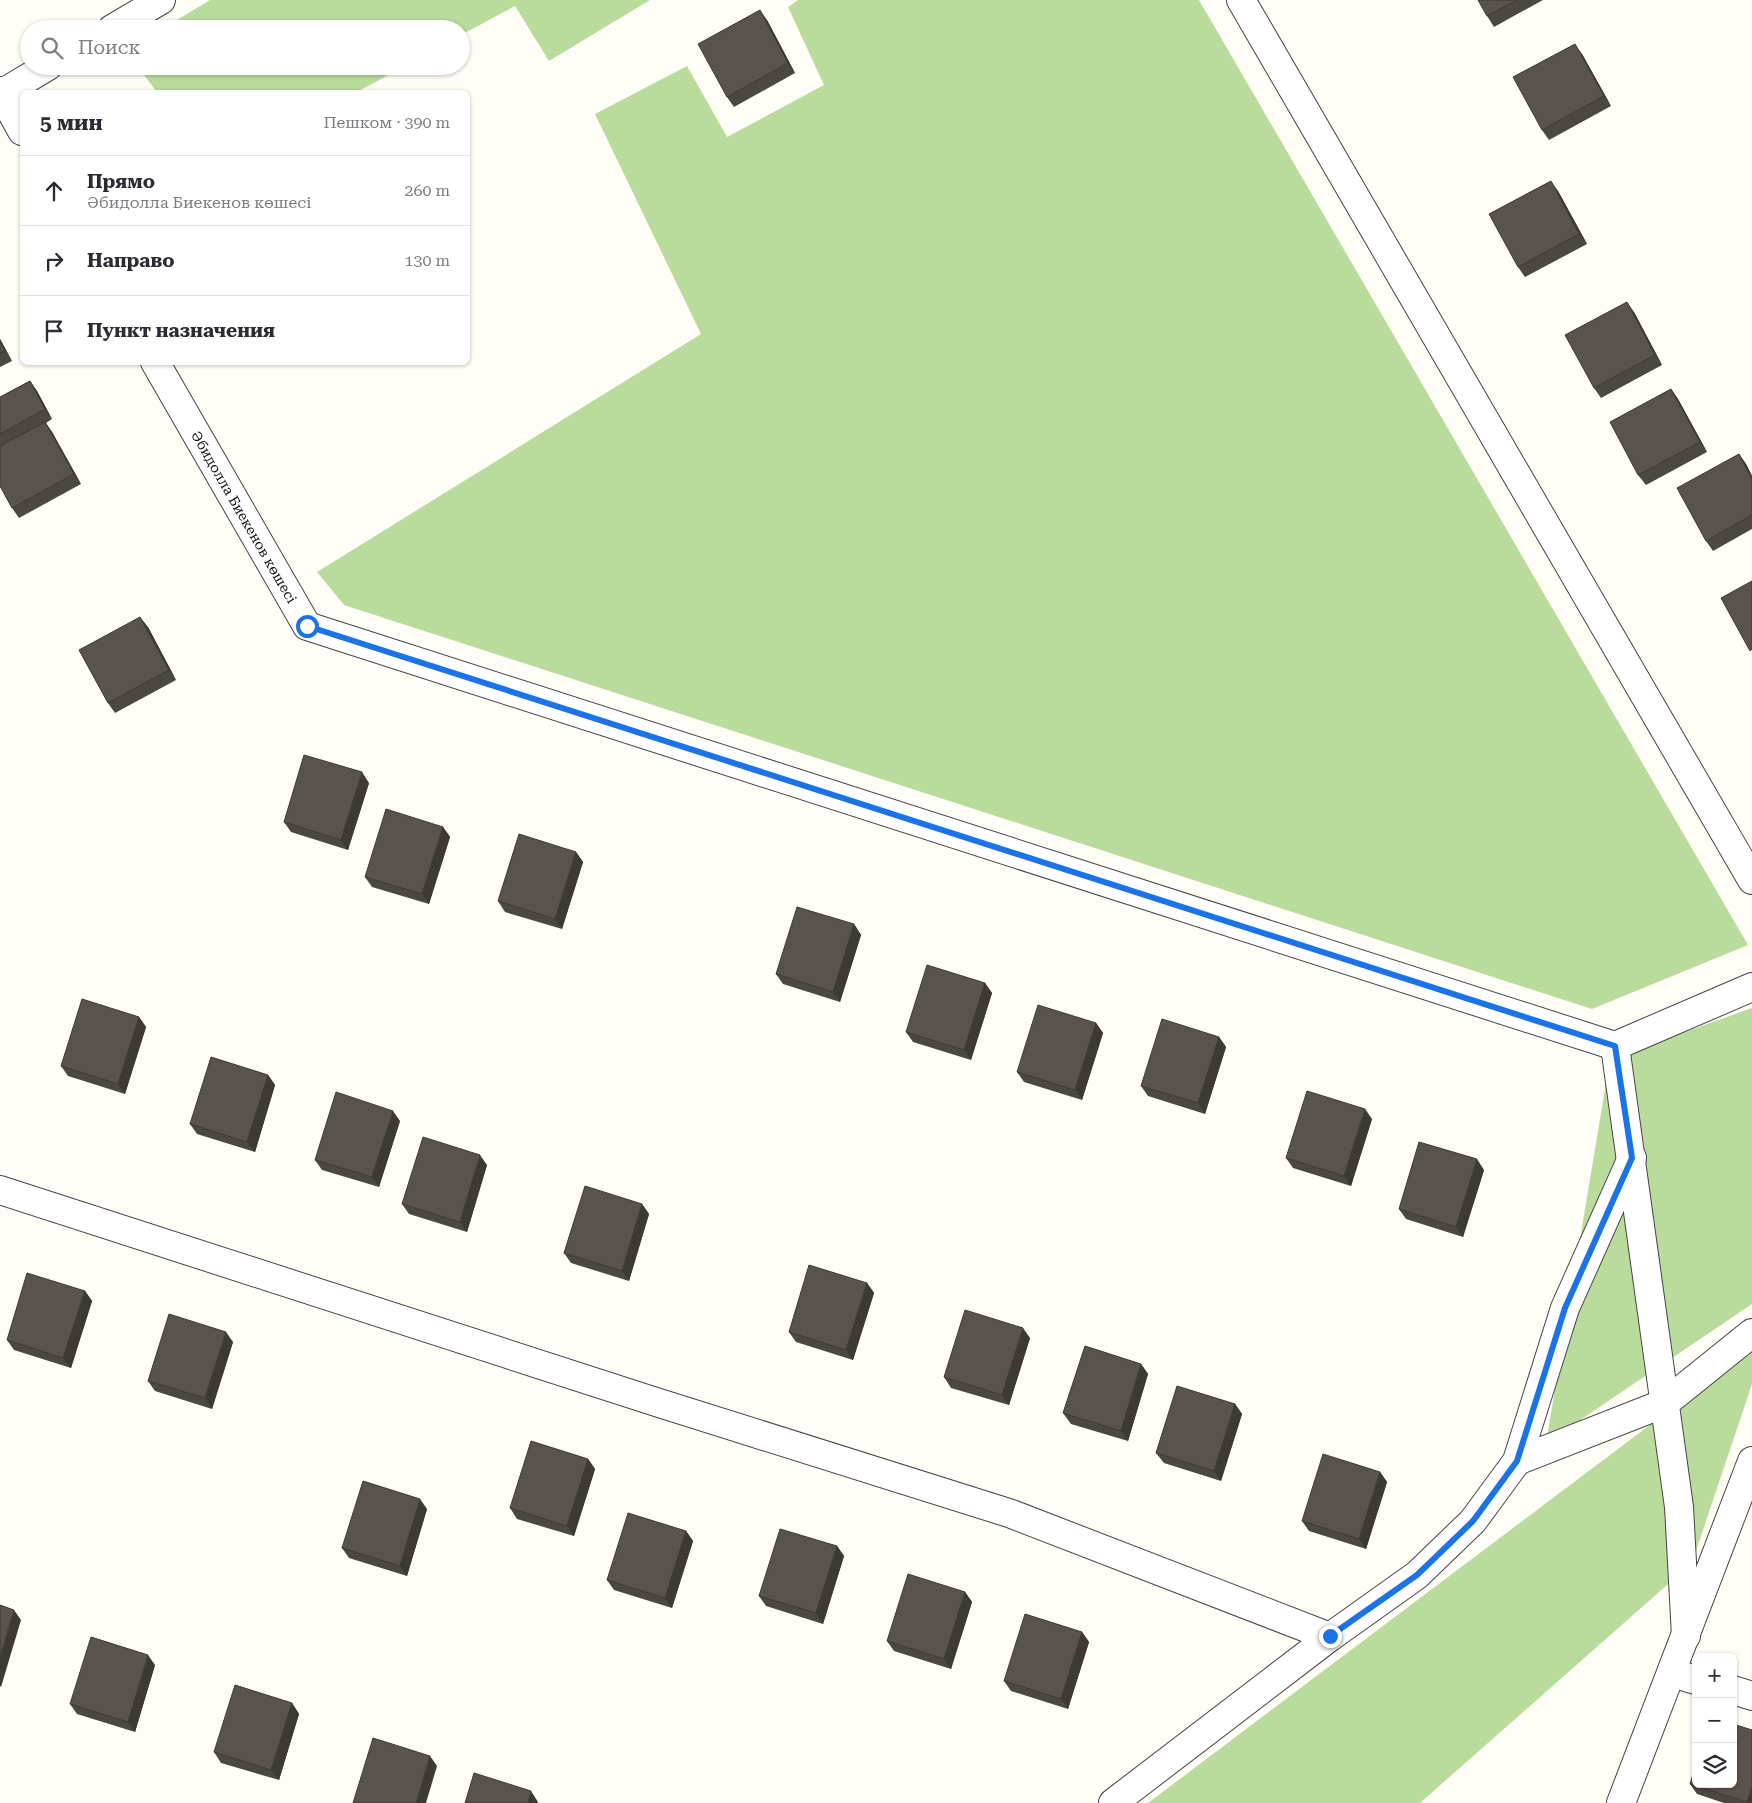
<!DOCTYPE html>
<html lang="ru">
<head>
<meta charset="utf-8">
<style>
	:root { --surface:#fff; --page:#f7f7f7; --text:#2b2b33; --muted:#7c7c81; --line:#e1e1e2 }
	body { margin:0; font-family:"Roboto Serif",serif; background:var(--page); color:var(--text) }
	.controls { position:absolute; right:15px; bottom:15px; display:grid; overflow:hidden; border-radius:8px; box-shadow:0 1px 4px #0004 }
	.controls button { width:45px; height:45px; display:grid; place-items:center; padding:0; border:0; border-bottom:1px solid var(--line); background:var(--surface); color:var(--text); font:25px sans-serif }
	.stop { position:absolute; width:15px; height:15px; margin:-11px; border:4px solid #1a73e8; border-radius:50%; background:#fff }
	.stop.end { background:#1a73e8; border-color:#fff; box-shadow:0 1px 5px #0008 }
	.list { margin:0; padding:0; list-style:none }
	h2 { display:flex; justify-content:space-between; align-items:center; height:65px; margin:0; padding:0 20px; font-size:21px }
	h2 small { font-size:16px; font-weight:400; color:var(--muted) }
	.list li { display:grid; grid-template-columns:32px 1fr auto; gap:15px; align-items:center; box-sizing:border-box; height:70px; padding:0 20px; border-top:1px solid var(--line) }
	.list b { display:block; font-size:19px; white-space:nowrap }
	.list p { margin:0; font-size:16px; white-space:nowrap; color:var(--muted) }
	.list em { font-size:16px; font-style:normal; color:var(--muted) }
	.icon { flex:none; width:28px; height:28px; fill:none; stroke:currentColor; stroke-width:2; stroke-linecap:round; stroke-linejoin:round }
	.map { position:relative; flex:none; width:1752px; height:1803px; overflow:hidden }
	.search { position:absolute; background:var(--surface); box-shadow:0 1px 4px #0004; left:20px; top:20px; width:450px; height:55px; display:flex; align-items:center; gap:12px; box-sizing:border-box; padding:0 18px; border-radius:28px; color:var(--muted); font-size:19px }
	.panel { position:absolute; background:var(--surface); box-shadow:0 1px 4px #0004; left:20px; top:90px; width:450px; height:275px; border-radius:8px }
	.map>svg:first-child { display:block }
	.forest { fill:#b9dc9c }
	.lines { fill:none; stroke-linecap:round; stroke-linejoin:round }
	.minor-casing { stroke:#444; stroke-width:30 }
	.minor { stroke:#fff; stroke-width:28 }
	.wall { fill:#4d4742 }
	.shaded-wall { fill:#3f3936 }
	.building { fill:#5a524d; stroke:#3f3936 }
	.route { stroke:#1a73e8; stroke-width:6 }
	.labels { text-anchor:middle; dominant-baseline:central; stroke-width:5; stroke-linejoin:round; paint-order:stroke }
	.street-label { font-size:14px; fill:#111; stroke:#fff }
</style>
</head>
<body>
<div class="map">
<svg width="1752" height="1803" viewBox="0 0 1752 1803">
	<rect width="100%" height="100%" fill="#fffdf5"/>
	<g class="forest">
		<polygon points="210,0 650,0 549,61 515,6 461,35 461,29 162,29"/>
		<polygon points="798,0 1199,0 1748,945 1592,1009 344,605 317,572 701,334 595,114 687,66 727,137 824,85 788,7"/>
		<polygon points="137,66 405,66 357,92 157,92"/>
		<polygon points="1752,1008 1752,1304 1546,1443 1610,1059"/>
		<polygon points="1752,1348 1752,1384 1692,1563 1420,1803 1148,1803"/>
	</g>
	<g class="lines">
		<defs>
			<g id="minor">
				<polyline points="1241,0 1752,880"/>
				<polyline points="112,29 161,0"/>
				<polyline points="0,91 22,131"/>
				<polyline points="1,94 48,66"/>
				<polyline points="155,362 307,626 1615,1046 1752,987"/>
				<polyline points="1615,1046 1679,1507 1686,1636"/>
				<polyline points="0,1190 656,1402 1009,1513 1330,1637"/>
				<polyline points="1517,1461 1665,1403 1752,1333"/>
				<polyline points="1672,1673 1696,1680"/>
				<polyline points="1733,1690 1752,1696"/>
				<polyline points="1113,1803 1330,1637 1417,1575 1473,1521 1517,1461 1565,1308 1632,1158"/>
				<polyline points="1621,1803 1752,1461"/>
			</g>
		</defs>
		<use href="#minor" class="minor-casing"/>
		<use href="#minor" class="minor"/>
	</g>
	<g class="wall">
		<polygon points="1478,0 1543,0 1494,27 1487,16"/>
		<polygon points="767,20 795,73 734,107 727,97"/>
		<polygon points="1582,54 1611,106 1549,140 1542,130"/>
		<polygon points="1558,191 1587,244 1525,277 1518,267"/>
		<polygon points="1634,312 1662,365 1601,398 1594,388"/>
		<polygon points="0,339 12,361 0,367"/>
		<polygon points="30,381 37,391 52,419 46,423 52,432 81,484 19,518 12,508 0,486 0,397"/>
		<polygon points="1671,389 1678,399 1707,452 1646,485 1638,475"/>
		<polygon points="1739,454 1746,464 1752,476 1752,529 1713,551 1706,541"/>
		<polygon points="148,627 176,680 115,713 108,703"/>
		<polygon points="369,783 348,850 291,832 284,822"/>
		<polygon points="443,827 450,837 429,904 372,887 365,877"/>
		<polygon points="576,852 583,862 562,929 505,912 498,901"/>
		<polygon points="854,924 861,935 840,1002 783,984 776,974"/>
		<polygon points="985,983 992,993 971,1060 913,1042 906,1032"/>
		<polygon points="139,1017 146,1027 125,1094 68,1076 61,1066"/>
		<polygon points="1096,1023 1103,1033 1082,1100 1024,1082 1017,1072"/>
		<polygon points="1219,1037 1226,1047 1205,1114 1148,1096 1141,1086"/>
		<polygon points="268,1075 275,1085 255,1152 197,1134 190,1124"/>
		<polygon points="1372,1119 1351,1186 1293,1168 1286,1158"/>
		<polygon points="400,1121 379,1187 322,1170 315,1160"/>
		<polygon points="487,1165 467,1232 409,1214 402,1204"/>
		<polygon points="1484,1170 1463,1237 1406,1219 1399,1209"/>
		<polygon points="642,1204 649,1214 629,1281 571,1263 564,1253"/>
		<polygon points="867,1283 874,1293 853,1360 796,1342 789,1332"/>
		<polygon points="85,1291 92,1301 71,1368 14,1350 7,1340"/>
		<polygon points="1030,1338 1009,1405 951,1388 944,1377"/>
		<polygon points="233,1342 212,1409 155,1391 148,1381"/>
		<polygon points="1141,1364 1148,1374 1128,1441 1071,1424 1063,1413"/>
		<polygon points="1235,1404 1242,1414 1221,1481 1164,1463 1156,1453"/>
		<polygon points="588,1459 595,1469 574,1536 517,1519 510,1508"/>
		<polygon points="1380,1472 1387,1482 1366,1549 1309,1531 1302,1521"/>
		<polygon points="427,1509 407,1576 349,1558 342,1548"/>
		<polygon points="686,1531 693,1541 672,1608 614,1590 607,1580"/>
		<polygon points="837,1546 844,1556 823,1624 766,1606 759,1596"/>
		<polygon points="965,1592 972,1602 951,1669 894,1651 887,1641"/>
		<polygon points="1082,1632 1089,1642 1068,1709 1011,1691 1004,1681"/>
		<polygon points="155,1665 135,1732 77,1714 70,1704"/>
		<polygon points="292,1703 299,1714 279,1780 221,1763 214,1752"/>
		<polygon points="1690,1784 1752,1803 1724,1803 1697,1794"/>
	</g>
	<g class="shaded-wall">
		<polygon points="760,10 767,20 795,73 788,63"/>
		<polygon points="1575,44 1582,54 1611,106 1604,96"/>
		<polygon points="1551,181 1558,191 1587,244 1579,234"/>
		<polygon points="1627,302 1634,312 1662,365 1655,355"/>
		<polygon points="0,339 12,361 0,342"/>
		<polygon points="30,381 37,391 52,419 45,409"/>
		<polygon points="1671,389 1678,399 1707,452 1700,442"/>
		<polygon points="45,422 52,432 81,484 74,474"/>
		<polygon points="1739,454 1746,464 1752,476 1752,479"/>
		<polygon points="140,617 148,627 176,680 169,670"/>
		<polygon points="362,772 369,783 348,850 341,840"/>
		<polygon points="443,827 450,837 429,904 422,894"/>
		<polygon points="576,852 583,862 562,929 555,919"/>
		<polygon points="854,924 861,935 840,1002 833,992"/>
		<polygon points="985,983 992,993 971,1060 964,1050"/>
		<polygon points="139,1017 146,1027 125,1094 118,1084"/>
		<polygon points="1096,1023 1103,1033 1082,1100 1075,1090"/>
		<polygon points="1219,1037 1226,1047 1205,1114 1198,1103"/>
		<polygon points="268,1075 275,1085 255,1152 247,1142"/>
		<polygon points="1365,1109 1372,1119 1351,1186 1344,1176"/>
		<polygon points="393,1111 400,1121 379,1187 372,1177"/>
		<polygon points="480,1155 487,1165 467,1232 460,1222"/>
		<polygon points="1477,1159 1484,1170 1463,1237 1456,1227"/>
		<polygon points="642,1204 649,1214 629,1281 622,1271"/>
		<polygon points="867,1283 874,1293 853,1360 846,1350"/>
		<polygon points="85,1291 92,1301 71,1368 63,1358"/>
		<polygon points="1023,1328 1030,1338 1009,1405 1002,1395"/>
		<polygon points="226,1332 233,1342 212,1409 205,1398"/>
		<polygon points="1141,1364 1148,1374 1128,1441 1121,1431"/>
		<polygon points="1235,1404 1242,1414 1221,1481 1214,1471"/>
		<polygon points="588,1459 595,1469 574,1536 567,1526"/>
		<polygon points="1380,1472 1387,1482 1366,1549 1359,1539"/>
		<polygon points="420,1499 427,1509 407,1576 400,1566"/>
		<polygon points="686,1531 693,1541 672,1608 665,1598"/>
		<polygon points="837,1546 844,1556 823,1624 816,1613"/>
		<polygon points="965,1592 972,1602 951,1669 944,1659"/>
		<polygon points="14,1610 21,1620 1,1687 0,1686 0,1657"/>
		<polygon points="1082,1632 1089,1642 1068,1709 1061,1699"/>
		<polygon points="148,1655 155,1665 135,1732 128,1722"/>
		<polygon points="292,1703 299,1714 279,1780 271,1770"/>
		<polygon points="430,1756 437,1766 426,1803 416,1803"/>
		<polygon points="1752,1786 1752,1803 1748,1803 1747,1802"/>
		<polygon points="531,1791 538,1802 538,1803 528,1803"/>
	</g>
	<g class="building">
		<polygon points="1478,0 1517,0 1487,16"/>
		<polygon points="760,10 788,63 727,97 698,44"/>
		<polygon points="1575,44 1604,96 1542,130 1513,77"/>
		<polygon points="1551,181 1579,234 1518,267 1489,214"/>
		<polygon points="1627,302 1655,355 1594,388 1565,335"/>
		<polygon points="0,342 5,351 0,353"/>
		<polygon points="30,381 45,409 0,434 0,397"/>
		<polygon points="1671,389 1700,442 1638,475 1610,422"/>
		<polygon points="45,422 74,474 12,508 0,486 0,446"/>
		<polygon points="1739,454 1752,479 1752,515 1706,541 1677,488"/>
		<polygon points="1752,581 1752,649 1750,651 1721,598"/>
		<polygon points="140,617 169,670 108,703 79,650"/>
		<polygon points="304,755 362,772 341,840 284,822"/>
		<polygon points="386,809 443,827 422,894 365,877"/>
		<polygon points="519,834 576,852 555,919 498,901"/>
		<polygon points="797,907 854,924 833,992 776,974"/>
		<polygon points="927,965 985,983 964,1050 906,1032"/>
		<polygon points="82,999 139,1017 118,1084 61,1066"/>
		<polygon points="1038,1005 1096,1023 1075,1090 1017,1072"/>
		<polygon points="1162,1019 1219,1037 1198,1103 1141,1086"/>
		<polygon points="211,1057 268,1075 247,1142 190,1124"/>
		<polygon points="1307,1091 1365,1109 1344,1176 1286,1158"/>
		<polygon points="336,1092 393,1111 372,1177 315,1160"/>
		<polygon points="423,1137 480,1155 460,1222 402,1204"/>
		<polygon points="1419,1142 1477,1159 1456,1227 1399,1209"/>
		<polygon points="585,1186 642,1204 622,1271 564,1253"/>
		<polygon points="809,1265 867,1283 846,1350 789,1332"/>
		<polygon points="27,1273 85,1291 63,1358 7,1340"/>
		<polygon points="965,1310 1023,1328 1002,1395 944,1377"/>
		<polygon points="169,1314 226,1332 205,1398 148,1381"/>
		<polygon points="1085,1346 1141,1364 1121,1431 1063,1413"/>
		<polygon points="1177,1386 1235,1404 1214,1471 1156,1453"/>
		<polygon points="531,1441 588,1459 567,1526 510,1508"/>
		<polygon points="1323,1454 1380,1472 1359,1539 1302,1521"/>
		<polygon points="363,1481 420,1499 400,1566 342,1548"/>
		<polygon points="628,1513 686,1531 665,1598 607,1580"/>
		<polygon points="780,1529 837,1546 816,1613 759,1596"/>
		<polygon points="908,1574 965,1592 944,1659 887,1641"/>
		<polygon points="0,1605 14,1610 0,1657"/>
		<polygon points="1025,1614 1082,1632 1061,1699 1004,1681"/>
		<polygon points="91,1637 148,1655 128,1722 70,1704"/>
		<polygon points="235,1685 292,1703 271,1770 214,1752"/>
		<polygon points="1733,1724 1752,1730 1752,1786 1747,1802 1690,1784 1696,1765 1696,1784 1733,1784"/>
		<polygon points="373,1738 430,1756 416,1803 353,1803"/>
		<polygon points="474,1773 531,1791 528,1803 465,1803"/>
	</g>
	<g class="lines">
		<polyline class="route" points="307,626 1615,1046 1632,1158 1565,1308 1517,1461 1473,1521 1417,1575 1330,1636"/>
	</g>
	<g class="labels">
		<g class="street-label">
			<text transform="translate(244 517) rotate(60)">Әбидолла Биекенов көшесі</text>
		</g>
	</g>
</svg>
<div class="controls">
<button>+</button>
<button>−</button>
<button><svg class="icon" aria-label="layers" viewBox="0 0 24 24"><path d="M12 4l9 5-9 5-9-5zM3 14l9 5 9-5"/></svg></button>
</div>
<div class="stop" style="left:307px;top:626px"></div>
<div class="stop end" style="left:1330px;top:1636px"></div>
<div class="search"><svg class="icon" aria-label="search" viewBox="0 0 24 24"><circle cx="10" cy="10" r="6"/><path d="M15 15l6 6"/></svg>Поиск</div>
<section class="panel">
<h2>5 мин<small>Пешком · 390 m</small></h2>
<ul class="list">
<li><svg class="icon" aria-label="ahead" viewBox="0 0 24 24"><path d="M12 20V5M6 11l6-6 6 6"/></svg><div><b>Прямо</b><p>Әбидолла Биекенов көшесі</p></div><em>260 m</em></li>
<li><svg class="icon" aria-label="right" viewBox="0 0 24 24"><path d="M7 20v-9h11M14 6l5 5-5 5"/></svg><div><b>Направо</b></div><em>130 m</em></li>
<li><svg class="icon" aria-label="arrive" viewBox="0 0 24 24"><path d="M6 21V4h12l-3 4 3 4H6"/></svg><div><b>Пункт назначения</b></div></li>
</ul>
</section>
</div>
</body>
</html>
